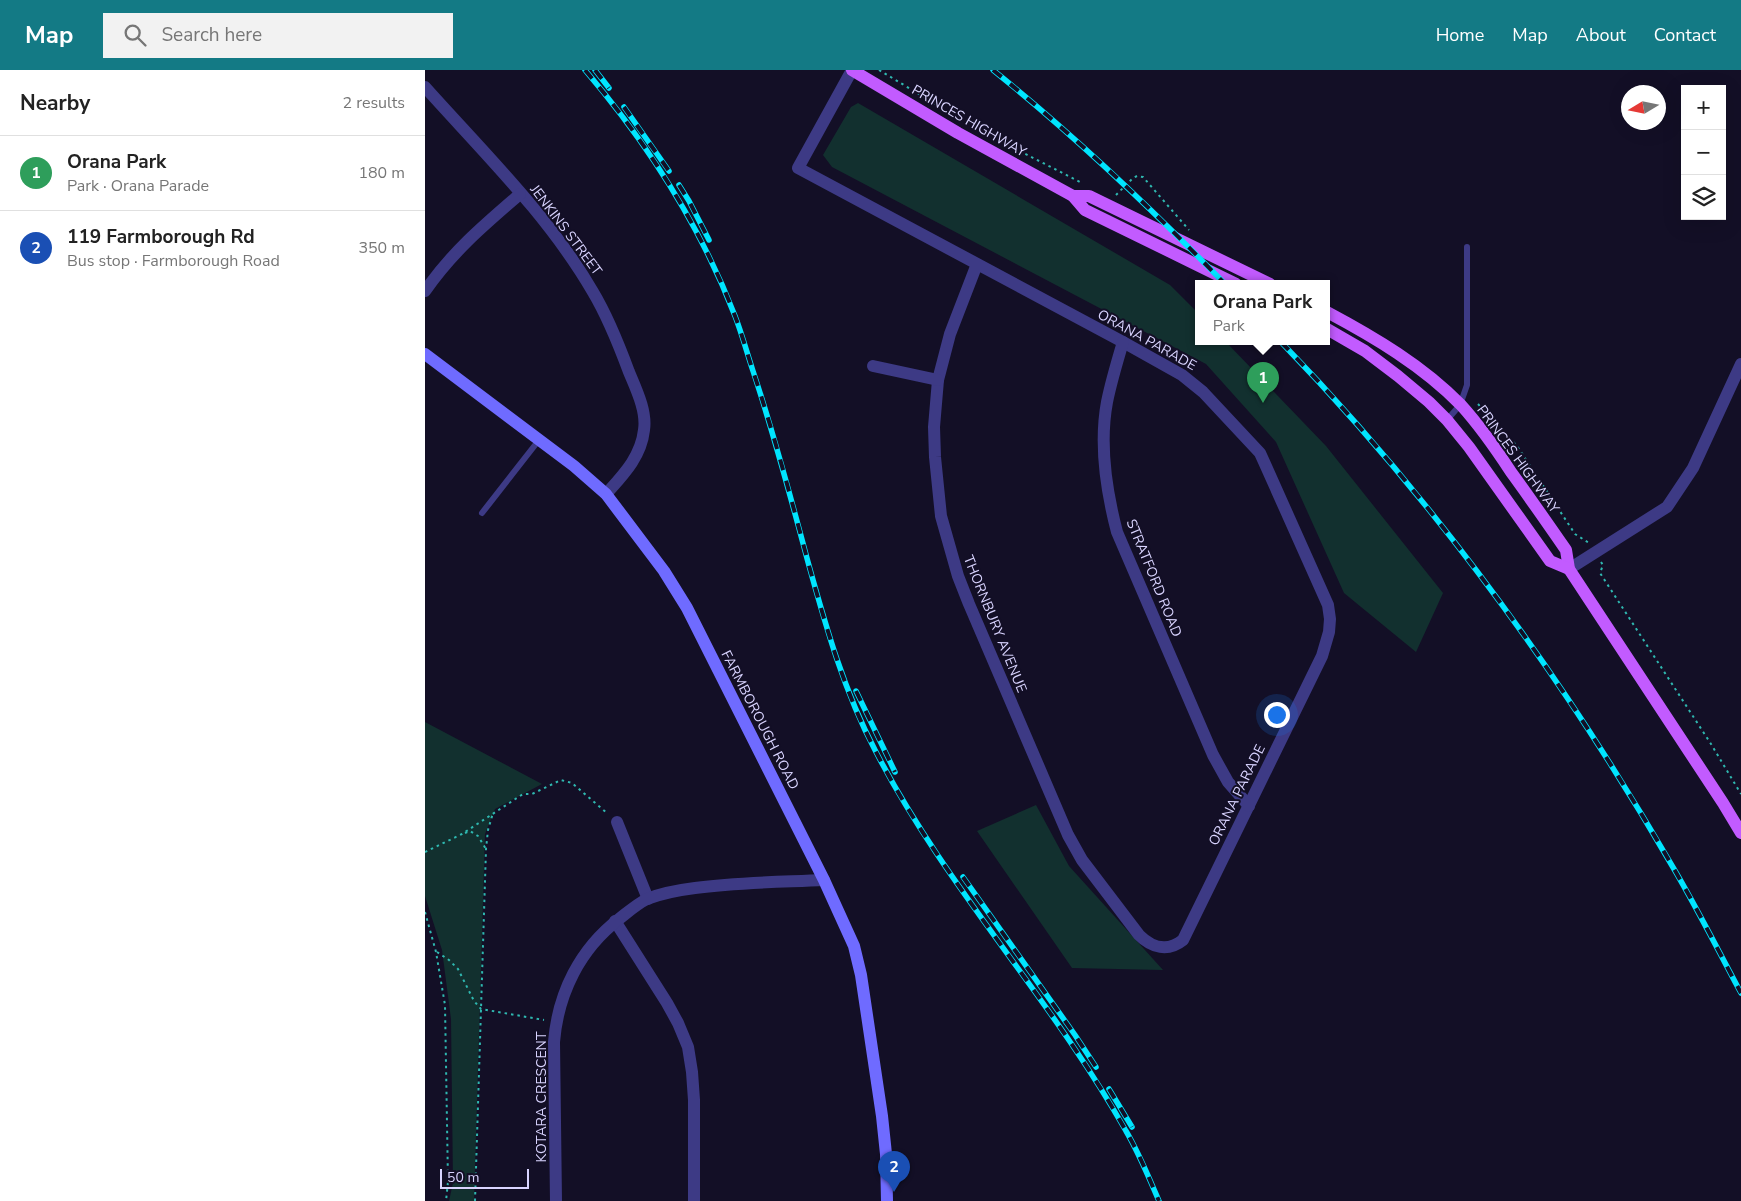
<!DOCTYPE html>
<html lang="en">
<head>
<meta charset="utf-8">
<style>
	:root { --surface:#fff; --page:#f2f2f2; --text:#222; --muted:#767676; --line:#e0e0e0; --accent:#137a85 }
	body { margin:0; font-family:"Nunito Sans",sans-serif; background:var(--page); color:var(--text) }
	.controls { position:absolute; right:15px; top:15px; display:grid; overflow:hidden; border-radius:0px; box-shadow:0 5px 20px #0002 }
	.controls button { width:45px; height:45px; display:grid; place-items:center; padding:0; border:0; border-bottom:1px solid var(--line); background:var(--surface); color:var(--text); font:25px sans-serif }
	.compass { position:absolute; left:1196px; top:15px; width:45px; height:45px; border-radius:50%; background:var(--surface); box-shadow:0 5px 20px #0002; rotate:260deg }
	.scale { position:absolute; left:15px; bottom:12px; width:89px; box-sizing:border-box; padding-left:5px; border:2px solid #d9d4ff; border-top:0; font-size:14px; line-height:18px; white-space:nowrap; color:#d9d4ff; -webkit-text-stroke:4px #130f26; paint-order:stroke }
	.you { position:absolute; left:851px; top:644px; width:18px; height:18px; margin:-12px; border:4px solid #fff; border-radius:50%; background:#1a73e8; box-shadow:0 0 0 8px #1a73e833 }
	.badge { display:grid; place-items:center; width:32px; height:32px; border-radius:50%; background:var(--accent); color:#fff; font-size:16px; font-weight:700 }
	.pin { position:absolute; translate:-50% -41px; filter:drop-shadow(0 1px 2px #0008) }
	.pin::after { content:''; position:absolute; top:26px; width:18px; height:15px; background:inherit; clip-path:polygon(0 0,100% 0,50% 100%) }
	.popup { position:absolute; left:770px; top:210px; width:135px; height:65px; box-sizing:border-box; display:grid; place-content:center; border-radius:0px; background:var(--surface); filter:drop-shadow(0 1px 4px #0005); font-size:16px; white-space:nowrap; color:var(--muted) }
	.popup b { font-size:19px; color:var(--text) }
	.popup::after { content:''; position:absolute; left:50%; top:100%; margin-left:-10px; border:10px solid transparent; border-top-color:var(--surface) }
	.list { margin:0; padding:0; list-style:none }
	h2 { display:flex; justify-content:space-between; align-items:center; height:65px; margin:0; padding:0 20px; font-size:21px }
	h2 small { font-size:16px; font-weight:400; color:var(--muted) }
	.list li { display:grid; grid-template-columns:32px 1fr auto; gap:15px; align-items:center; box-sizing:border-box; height:75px; padding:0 20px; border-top:1px solid var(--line) }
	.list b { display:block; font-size:19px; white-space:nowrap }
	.list p { margin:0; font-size:16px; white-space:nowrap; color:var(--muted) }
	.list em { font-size:16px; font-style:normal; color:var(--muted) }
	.icon { flex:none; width:28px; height:28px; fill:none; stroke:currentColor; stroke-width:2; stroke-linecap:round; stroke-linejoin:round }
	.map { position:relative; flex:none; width:1316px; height:1131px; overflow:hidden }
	header { display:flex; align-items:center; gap:30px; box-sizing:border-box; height:70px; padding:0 25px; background:var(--accent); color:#fff }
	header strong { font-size:24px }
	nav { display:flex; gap:28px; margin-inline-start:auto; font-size:18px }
	.search { width:350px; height:45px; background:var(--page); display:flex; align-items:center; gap:12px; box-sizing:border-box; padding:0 18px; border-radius:0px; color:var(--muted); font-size:19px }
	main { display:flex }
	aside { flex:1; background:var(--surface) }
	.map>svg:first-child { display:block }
	.green { fill:#12302f }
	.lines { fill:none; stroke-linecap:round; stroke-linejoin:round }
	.path { stroke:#2fb8b0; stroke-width:2; stroke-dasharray:2.5 4; stroke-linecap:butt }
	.lane { stroke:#3d3a85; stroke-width:6 }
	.street { stroke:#3d3a85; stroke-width:12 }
	.secondary { stroke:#6f6bff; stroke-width:12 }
	.primary { stroke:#c25bff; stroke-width:12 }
	.rail-casing { stroke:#00e5ff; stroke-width:5.5 }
	.rail { stroke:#130f26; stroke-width:4; stroke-dasharray:11; stroke-linecap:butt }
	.labels { text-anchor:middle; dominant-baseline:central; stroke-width:4; stroke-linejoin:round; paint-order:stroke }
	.street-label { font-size:14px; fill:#d9d4ff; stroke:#130f26 }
</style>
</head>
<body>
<header>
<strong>Map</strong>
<div class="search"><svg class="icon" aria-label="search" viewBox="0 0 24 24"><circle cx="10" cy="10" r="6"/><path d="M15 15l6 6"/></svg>Search here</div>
<nav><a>Home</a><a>Map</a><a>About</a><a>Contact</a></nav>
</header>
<main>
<aside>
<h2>Nearby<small>2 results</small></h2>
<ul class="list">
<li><span class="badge" style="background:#2e9e5b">1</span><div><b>Orana Park</b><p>Park · Orana Parade</p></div><em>180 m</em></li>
<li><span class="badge" style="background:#1a4fb4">2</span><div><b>119 Farmborough Rd</b><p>Bus stop · Farmborough Road</p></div><em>350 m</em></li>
</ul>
</aside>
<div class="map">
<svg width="1316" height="1131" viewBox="0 0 1316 1131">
	<rect width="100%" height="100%" fill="#130f26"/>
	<g class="green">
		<polygon points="433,33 745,215 774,244 774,272 801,272 901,376 1018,523 991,582 919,523 851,372 781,294 407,97 398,85 426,37"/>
		<polygon points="0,652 117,714 70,739 60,764 49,1131 24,1131 28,1113 26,949 17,880 0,826"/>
		<polygon points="611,735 644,796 738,900 647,898 552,761"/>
	</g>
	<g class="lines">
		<g class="path">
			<polyline points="454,0 512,35"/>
			<polyline points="583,75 657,113"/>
			<polyline points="691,125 708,108 712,106 718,107 764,160"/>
			<polyline points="858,211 865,214"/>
			<polyline points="1053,334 1092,376 1150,464 1164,473"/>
			<polyline points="1176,492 1178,495 1175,503 1286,674 1316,724"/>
			<polyline points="40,763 45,761 53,766 61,779"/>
			<polyline points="0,782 37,764 98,724 107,724 136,710 147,713 183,744"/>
			<polyline points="0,842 11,882 20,935 23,1112 21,1131"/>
			<polyline points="12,882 24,890 33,899 49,931 56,939 119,950"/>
			<polyline points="50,1131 61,779 63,760 68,743"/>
		</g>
		<g class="lane">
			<polyline points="1022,350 1035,335 1042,315 1042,177"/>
			<polyline points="57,443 114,370"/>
		</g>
		<g class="street">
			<path d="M427,0L373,98L698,272L757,305L778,322L835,383L840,394L903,535L905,549L904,562L897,586L758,870C743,882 727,878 714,865L657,790L643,765L544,534L533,506L516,446L510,387L509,357L513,310L525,264L552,194"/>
			<path d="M0,17C59,83 124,146 168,222C183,247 194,275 204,302C211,319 222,341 219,360C216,387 198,405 181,424"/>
			<path d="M0,221C28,181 59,155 95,124"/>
			<path d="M698,272C692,292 686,312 682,332C674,375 681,420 692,462L788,685L803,712L824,736"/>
			<polyline points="448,296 513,310"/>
			<polyline points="1144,499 1242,437 1268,398 1316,294"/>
			<polyline points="192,752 223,829"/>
			<polyline points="190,851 242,933 253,953 263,977 267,1002 269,1030 269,1131"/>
			<path d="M131,1131L129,972C133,923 155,879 194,849C203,842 212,834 222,829C237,823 254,820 270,818C313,812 356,812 399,810"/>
		</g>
		<polyline class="secondary" points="0,284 149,396 181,424 239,501 262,538 399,810 429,876 436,905 457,1046 461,1084 462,1131"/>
		<g class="primary">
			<polyline points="427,0 533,63 648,126 660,140 811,214"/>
			<polyline points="648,126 664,126 845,214"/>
			<path d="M902,242C949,267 998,296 1036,335C1055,356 1071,379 1086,402C1105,428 1123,454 1141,480L1144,499L1298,733L1316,763"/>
			<polyline points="902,259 940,281 973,306 1004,332 1022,350 1044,377 1125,491 1144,499"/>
		</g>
		<defs>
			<g id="rail">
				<path d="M160,0C223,74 275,155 310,246C317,264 322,283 328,301C349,364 366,428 383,492C401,557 419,621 450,680C519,815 627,929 701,1061C714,1083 724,1108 734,1131"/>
				<polyline points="170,0 184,18"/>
				<path d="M568,0C650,66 727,139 800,214"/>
				<polyline points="199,37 244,101"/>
				<polyline points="254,115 264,131 284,170"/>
				<path d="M856,272C1009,430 1139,609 1249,799C1273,840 1294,882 1316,923"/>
				<polyline points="431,621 470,702"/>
				<polyline points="538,807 650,965 671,997"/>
				<polyline points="684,1019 707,1057"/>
			</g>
		</defs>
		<use href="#rail" class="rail-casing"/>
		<use href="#rail" class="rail"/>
	</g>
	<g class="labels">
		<g class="street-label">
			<text transform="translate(544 51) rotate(30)">PRINCES HIGHWAY</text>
			<text transform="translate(141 160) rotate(53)">JENKINS STREET</text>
			<text transform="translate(722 270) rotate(29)">ORANA PARADE</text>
			<text transform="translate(1093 389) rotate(54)">PRINCES HIGHWAY</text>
			<text transform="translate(729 508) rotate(68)">STRATFORD ROAD</text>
			<text transform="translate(570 554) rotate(68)">THORNBURY AVENUE</text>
			<text transform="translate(335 650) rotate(63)">FARMBOROUGH ROAD</text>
			<text transform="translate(812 725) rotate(-64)">ORANA PARADE</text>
			<text transform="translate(116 1027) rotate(-90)">KOTARA CRESCENT</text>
		</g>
	</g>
</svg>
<div class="controls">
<button>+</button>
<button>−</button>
<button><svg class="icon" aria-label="layers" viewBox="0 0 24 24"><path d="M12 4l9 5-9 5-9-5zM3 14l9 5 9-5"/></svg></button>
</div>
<svg class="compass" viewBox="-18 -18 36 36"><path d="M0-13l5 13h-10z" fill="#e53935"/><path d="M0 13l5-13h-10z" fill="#767676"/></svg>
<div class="scale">50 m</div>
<div class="you"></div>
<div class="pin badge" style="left:838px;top:333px;background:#2e9e5b">1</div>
<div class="popup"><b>Orana Park</b>Park</div>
<div class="pin badge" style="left:469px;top:1122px;background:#1a4fb4">2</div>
</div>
</main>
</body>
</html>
